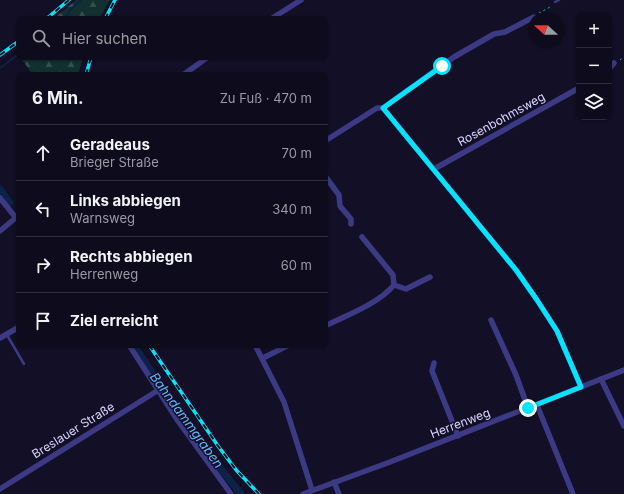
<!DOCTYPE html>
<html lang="de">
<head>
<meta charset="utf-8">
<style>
	:root { --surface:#0e0b1c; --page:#1c1929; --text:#f1f3f6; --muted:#9b9ba3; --line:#2e2b3b }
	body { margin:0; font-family:Inter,sans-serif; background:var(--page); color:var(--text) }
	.controls { position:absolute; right:12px; top:12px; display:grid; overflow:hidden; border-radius:8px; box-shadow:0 1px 3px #0004 }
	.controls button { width:36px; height:36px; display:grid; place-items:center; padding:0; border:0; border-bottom:1px solid var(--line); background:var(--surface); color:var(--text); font:20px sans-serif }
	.compass { position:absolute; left:528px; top:12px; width:36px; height:36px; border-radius:50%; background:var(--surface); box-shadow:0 1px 3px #0004; rotate:291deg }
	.stop { position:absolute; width:12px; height:12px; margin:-9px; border:3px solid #00e5ff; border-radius:50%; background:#fff }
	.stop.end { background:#00e5ff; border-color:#fff; box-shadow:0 1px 4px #0008 }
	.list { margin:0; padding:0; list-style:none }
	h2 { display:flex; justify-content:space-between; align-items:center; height:52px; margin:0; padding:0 16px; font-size:17px }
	h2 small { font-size:13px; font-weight:400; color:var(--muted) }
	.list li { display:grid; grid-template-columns:26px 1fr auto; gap:12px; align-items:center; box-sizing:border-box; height:56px; padding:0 16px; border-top:1px solid var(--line) }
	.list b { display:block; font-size:15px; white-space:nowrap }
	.list p { margin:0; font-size:13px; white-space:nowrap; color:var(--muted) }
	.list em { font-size:13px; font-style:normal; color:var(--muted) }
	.icon { flex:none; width:22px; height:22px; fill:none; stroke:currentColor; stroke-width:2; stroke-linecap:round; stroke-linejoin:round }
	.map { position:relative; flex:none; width:624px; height:494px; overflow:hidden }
	.search { position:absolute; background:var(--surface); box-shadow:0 1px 3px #0004; left:16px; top:16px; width:312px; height:44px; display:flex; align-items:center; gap:10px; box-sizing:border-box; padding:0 14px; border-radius:8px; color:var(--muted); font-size:15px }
	.panel { position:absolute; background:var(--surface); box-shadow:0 1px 3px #0004; left:16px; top:72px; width:312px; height:276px; border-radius:8px }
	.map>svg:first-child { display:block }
	.forest { fill:url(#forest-firs) }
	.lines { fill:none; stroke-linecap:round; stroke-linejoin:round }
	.stream { stroke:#0c2248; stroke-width:2 }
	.canal { stroke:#0c2248; stroke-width:7 }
	.path { stroke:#2fb8b0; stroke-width:1; stroke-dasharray:2 3; stroke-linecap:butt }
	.lane { stroke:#3d3a85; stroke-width:2.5 }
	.street { stroke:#3d3a85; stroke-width:5.5 }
	.rail-casing { stroke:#00e5ff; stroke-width:3.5 }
	.rail { stroke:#130f26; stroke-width:2; stroke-dasharray:6; stroke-linecap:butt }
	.route { stroke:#00e5ff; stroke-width:5 }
	.labels { text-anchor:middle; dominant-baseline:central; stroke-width:3; stroke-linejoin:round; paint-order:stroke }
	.street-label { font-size:12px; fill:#d9d4ff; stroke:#130f26 }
	.water-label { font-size:13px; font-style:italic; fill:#62b6ff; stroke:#130f26 }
</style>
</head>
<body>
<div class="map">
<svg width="624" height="494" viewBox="0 0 624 494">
	<defs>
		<pattern id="forest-firs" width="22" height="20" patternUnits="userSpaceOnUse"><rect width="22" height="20" fill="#12302f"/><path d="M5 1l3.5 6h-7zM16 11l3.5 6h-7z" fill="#344d4e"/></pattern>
	</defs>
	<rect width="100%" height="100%" fill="#130f26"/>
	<g class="forest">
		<polygon points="76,0 110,0 99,19 53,19"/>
		<polygon points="20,57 83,57 78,75 33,75"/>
	</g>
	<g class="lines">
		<g class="stream">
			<polyline points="64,19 71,9 81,0"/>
			<polyline points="0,68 19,54"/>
		</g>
		<g class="canal">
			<polyline points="0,189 10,203"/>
			<path d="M134,345C167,396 202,447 241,494"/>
		</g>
		<g class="path">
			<polyline points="539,13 552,6"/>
			<polyline points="620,60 624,57"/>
		</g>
		<g class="lane">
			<polyline points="555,2 559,0"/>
			<polyline points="7,335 24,364"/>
		</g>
		<g class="street">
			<polyline points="271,19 301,0"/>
			<polyline points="609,69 614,63"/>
			<polyline points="183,75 208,57"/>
			<polyline points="383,108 454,57 494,34 505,32 534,17"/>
			<polyline points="325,141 377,108 383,108 516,270 537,300 557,331 581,387"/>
			<polyline points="434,169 579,88"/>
			<polyline points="325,176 339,195 340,206 351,219 351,224"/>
			<polyline points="0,198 16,218"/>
			<polyline points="0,231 19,215"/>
			<polyline points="362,237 393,275 394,285 406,289 430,277"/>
			<polyline points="491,320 516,375 528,408"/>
			<path d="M325,326C347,315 378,304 394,285"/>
			<polyline points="0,338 19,327"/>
			<polyline points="129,345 178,421 231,494"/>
			<polyline points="255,345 284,402 312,490"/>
			<polyline points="263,358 289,345"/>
			<polyline points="434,363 432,371 458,436"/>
			<polyline points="601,379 624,426"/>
			<polyline points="537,405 573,494"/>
			<polyline points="334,482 339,494"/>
			<polyline points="0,489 157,391"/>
			<polyline points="303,494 390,462 624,370"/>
		</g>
		<defs>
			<g id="rail">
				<polyline points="46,19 69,0"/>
				<polyline points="105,19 115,0"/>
				<polyline points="0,55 19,41"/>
				<polyline points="86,75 91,57"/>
				<polyline points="149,345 218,446 237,471 259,494"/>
			</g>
		</defs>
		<use href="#rail" class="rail-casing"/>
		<use href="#rail" class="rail"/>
	</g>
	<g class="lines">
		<polyline class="route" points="442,66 383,108 516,270 537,300 557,331 581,387 528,408"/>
	</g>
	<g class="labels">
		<g class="street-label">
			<text transform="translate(501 119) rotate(-29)">Rosenbohmsweg</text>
			<text transform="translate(460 423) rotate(-21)">Herrenweg</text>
			<text transform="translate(73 430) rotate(-32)">Breslauer Straße</text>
		</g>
		<g class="water-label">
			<text transform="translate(187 420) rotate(54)">Bahndammgraben</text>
		</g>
	</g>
</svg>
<div class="controls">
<button>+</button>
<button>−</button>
<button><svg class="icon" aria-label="layers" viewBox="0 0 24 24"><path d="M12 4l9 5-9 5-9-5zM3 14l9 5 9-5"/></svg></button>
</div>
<svg class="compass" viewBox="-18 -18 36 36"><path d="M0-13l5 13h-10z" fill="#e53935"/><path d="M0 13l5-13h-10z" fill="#9b9ba3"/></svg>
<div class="stop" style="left:442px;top:66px"></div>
<div class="stop end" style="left:528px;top:408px"></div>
<div class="search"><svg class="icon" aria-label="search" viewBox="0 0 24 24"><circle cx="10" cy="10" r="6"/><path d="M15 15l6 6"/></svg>Hier suchen</div>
<section class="panel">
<h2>6 Min.<small>Zu Fuß · 470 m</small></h2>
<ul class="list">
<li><svg class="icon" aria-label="ahead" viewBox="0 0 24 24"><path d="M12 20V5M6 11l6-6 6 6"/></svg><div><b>Geradeaus</b><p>Brieger Straße</p></div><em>70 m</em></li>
<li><svg class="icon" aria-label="left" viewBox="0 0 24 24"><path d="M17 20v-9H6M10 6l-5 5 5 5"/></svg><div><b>Links abbiegen</b><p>Warnsweg</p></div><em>340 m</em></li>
<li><svg class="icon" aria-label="right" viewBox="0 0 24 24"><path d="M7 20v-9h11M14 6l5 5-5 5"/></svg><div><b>Rechts abbiegen</b><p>Herrenweg</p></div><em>60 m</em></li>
<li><svg class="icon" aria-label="arrive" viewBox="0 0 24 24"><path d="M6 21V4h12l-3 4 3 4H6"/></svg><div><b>Ziel erreicht</b></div></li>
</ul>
</section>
</div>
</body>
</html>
